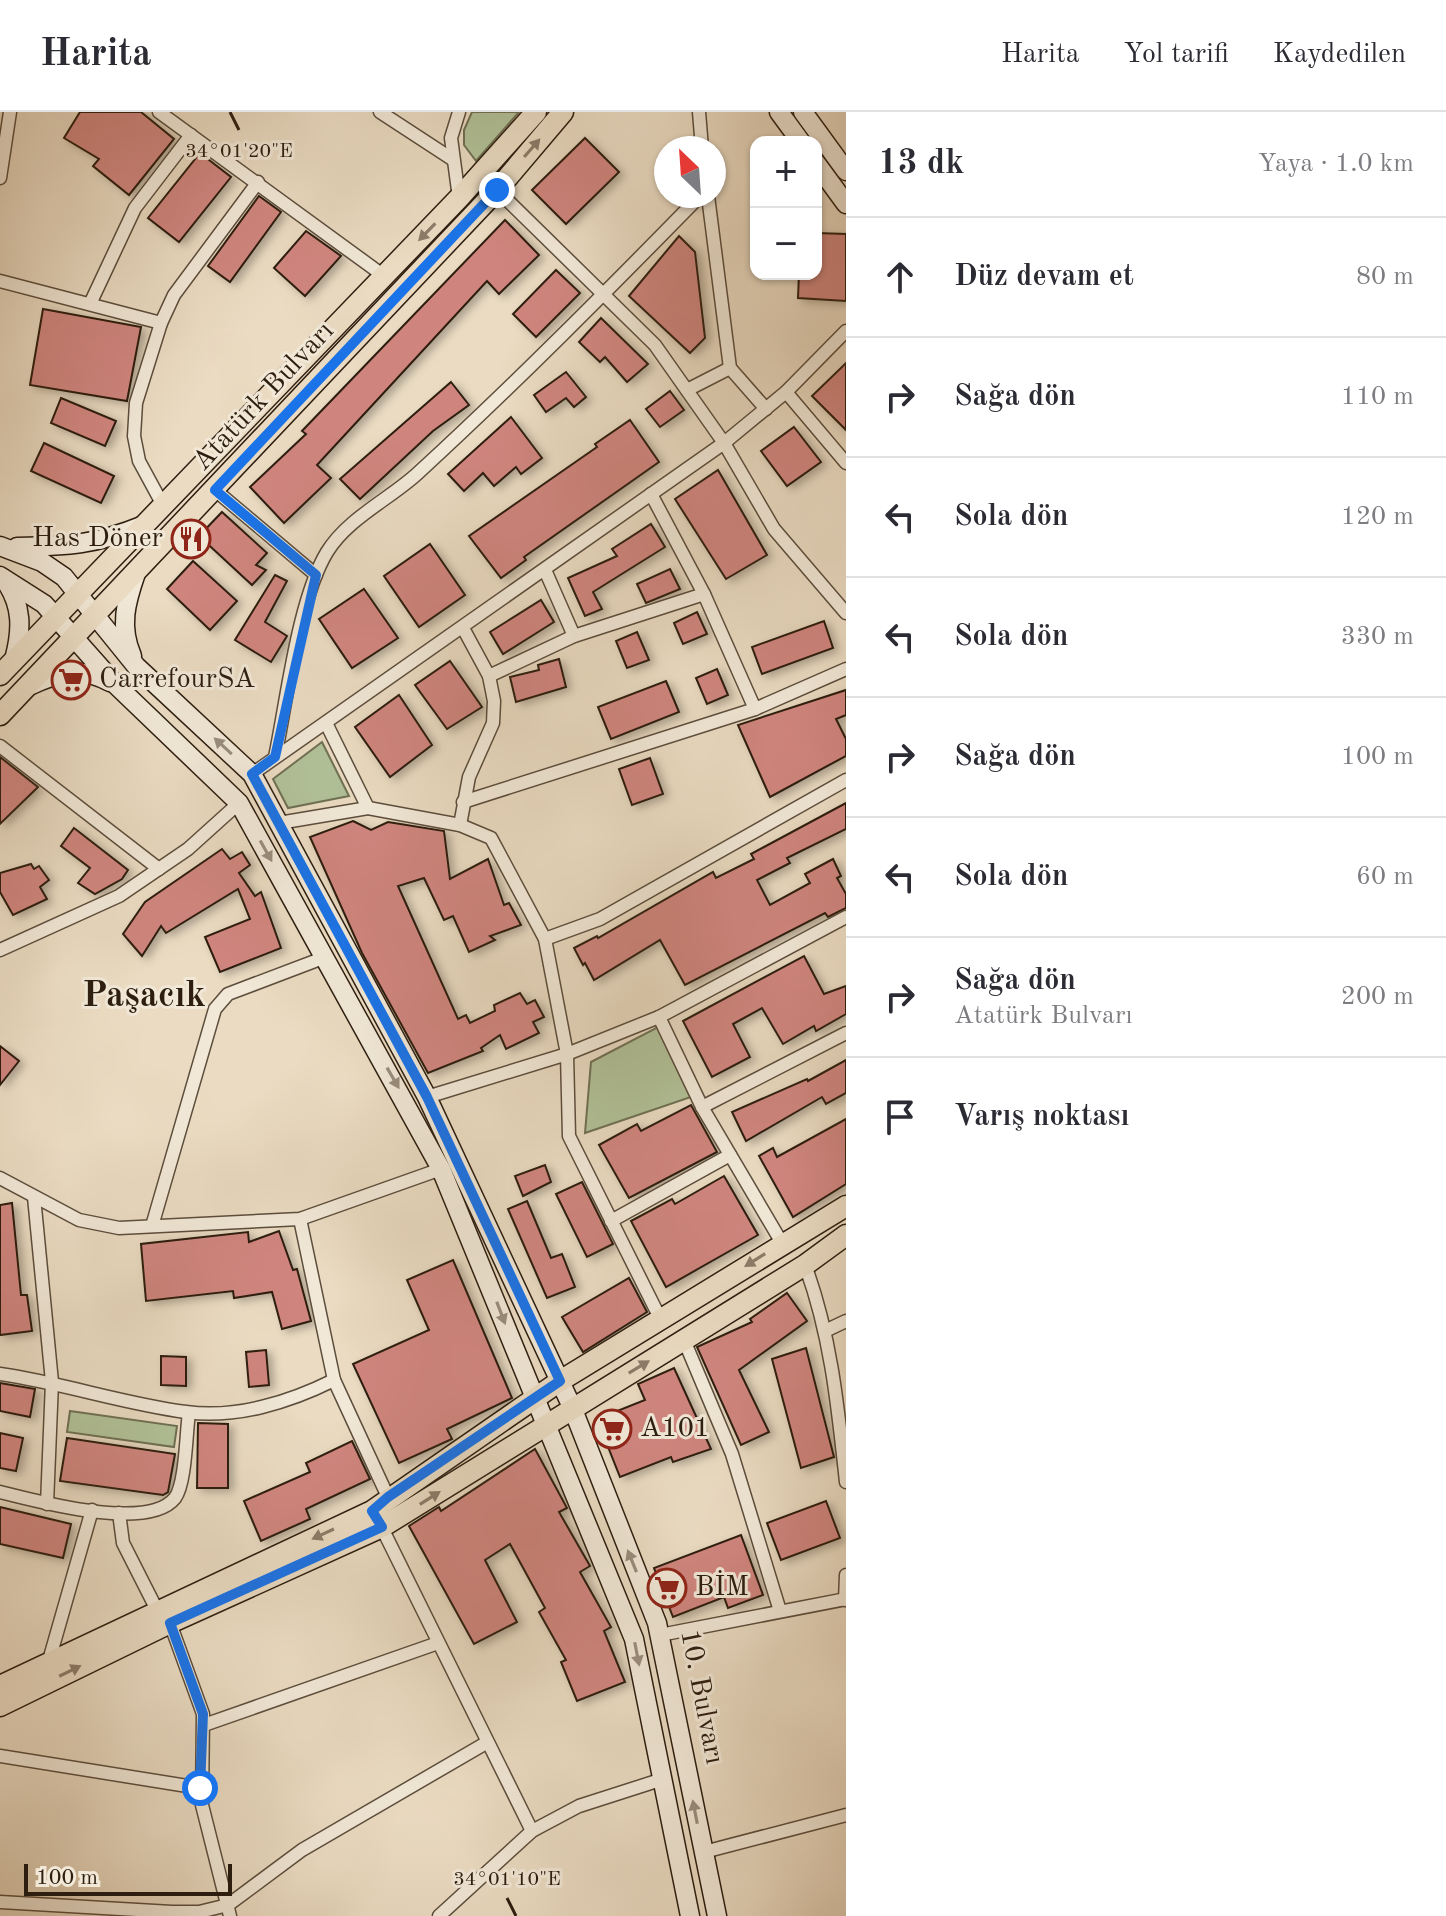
<!DOCTYPE html>
<html lang="tr">
<head>
<meta charset="utf-8">
<style>
	:root { --surface:#fff; --page:#f7f7f7; --text:#2b2b33; --muted:#7c7c81; --line:#e1e1e2 }
	body { margin:0; font-family:"Old Standard TT",serif; background:var(--page); color:var(--text) }
	.controls { position:absolute; right:24px; top:24px; display:grid; overflow:hidden; border-radius:16px; box-shadow:0 2px 6px #0004 }
	.controls button { width:72px; height:72px; display:grid; place-items:center; padding:0; border:0; border-bottom:2px solid var(--line); background:var(--surface); color:var(--text); font:40px sans-serif }
	.compass { position:absolute; left:654px; top:24px; width:72px; height:72px; border-radius:50%; background:var(--surface); box-shadow:0 2px 6px #0004; rotate:335deg }
	.scale { position:absolute; left:24px; bottom:20px; width:208px; box-sizing:border-box; padding-left:8px; border:4px solid #2d1e10; border-top:0; font-size:22px; line-height:28px; white-space:nowrap; color:#2d1e10; -webkit-text-stroke:6px #f1e8d7; paint-order:stroke }
	.stop { position:absolute; width:24px; height:24px; margin:-18px; border:6px solid #1a73e8; border-radius:50%; background:#fff }
	.stop.end { background:#1a73e8; border-color:#fff; box-shadow:0 2px 8px #0008 }
	.list { margin:0; padding:0; list-style:none }
	h2 { display:flex; justify-content:space-between; align-items:center; height:104px; margin:0; padding:0 32px; font-size:34px }
	h2 small { font-size:26px; font-weight:400; color:var(--muted) }
	.list li { display:grid; grid-template-columns:52px 1fr auto; gap:24px; align-items:center; box-sizing:border-box; height:120px; padding:0 32px; border-top:2px solid var(--line) }
	.list b { display:block; font-size:30px; white-space:nowrap }
	.list p { margin:0; font-size:26px; white-space:nowrap; color:var(--muted) }
	.list em { font-size:26px; font-style:normal; color:var(--muted) }
	.icon { flex:none; width:44px; height:44px; fill:none; stroke:currentColor; stroke-width:2; stroke-linecap:round; stroke-linejoin:round }
	.map { position:relative; flex:none; width:846px; height:1804px; overflow:hidden }
	header { display:flex; align-items:center; gap:48px; box-sizing:border-box; height:112px; padding:0 40px; background:var(--surface); border-bottom:2px solid var(--line) }
	header strong { font-size:38px }
	nav { display:flex; gap:44px; margin-inline-start:auto; font-size:28px }
	main { display:flex }
	aside { flex:1; background:var(--surface) }
	.map>svg:first-child { display:block }
	.green { fill:#b1c198; stroke:#6f7054; stroke-width:2 }
	.building { fill:#cf857e; stroke:#2d1e10; stroke-width:2; filter:url(#shadow) }
	.lines { fill:none; stroke-linecap:round; stroke-linejoin:round }
	.minor-casing { stroke:#5c4d3c; stroke-width:15 }
	.secondary-casing { stroke:#2d1e10; stroke-width:21 }
	.primary-casing { stroke:#2d1e10; stroke-width:23 }
	.minor { stroke:#f1e8d7; stroke-width:12 }
	.secondary { stroke:#f1e8d7; stroke-width:18 }
	.primary { stroke:#eadbc2; stroke-width:20 }
	.oneway { fill:#8c7c69 }
	.oneway2 { fill:#998d7d }
	.route { stroke:#1a73e8; stroke-width:10 }
	.ticks { fill:none; stroke:#2d1e10; stroke-width:3 }
	.labels { text-anchor:middle; dominant-baseline:central; stroke-width:6; stroke-linejoin:round; paint-order:stroke }
	.street-label { font-size:28px; fill:#2d1e10; stroke:#f1e8d7 }
	.poi-label { font-size:28px; fill:#2d1e10; stroke:#f1e8d7; text-anchor:start }
	.district-label { font-size:36px; font-weight:bold; fill:#2d1e10; stroke:#f1e8d7 }
	.ticks-label { font-size:20px; text-anchor:middle; fill:#2d1e10; stroke:#f1e8d7; stroke-width:6; stroke-linejoin:round; paint-order:stroke }
</style>
</head>
<body>
<header>
<strong>Harita</strong>
<nav><a>Harita</a><a>Yol tarifi</a><a>Kaydedilen</a></nav>
</header>
<main>
<div class="map">
<svg width="846" height="1804" viewBox="0 0 846 1804">
	<defs>
		<filter id="shadow"><feDropShadow dx="5" dy="3" stdDeviation="4" flood-color="#0004"/></filter>
	</defs>
	<rect width="100%" height="100%" fill="#eadbc2"/>
	<filter id="stains"><feTurbulence type="fractalNoise" baseFrequency=".0025" numOctaves="4"/><feColorMatrix values="0 0 0 0 .2 0 0 0 0 .09 0 0 0 0 .02 0 0 0 .5 -.17"/></filter>
	<radialGradient id="worn" r=".72"><stop offset=".6" stop-color="#630" stop-opacity="0"/><stop offset="1" stop-color="#630" stop-opacity=".3"/></radialGradient>
	<g class="green">
		<polygon points="472,0 519,0 476,49 464,33 464,18"/>
		<polygon points="322,630 349,684 288,696 273,667"/>
		<polygon points="658,915 691,985 585,1021 591,950"/>
		<polygon points="70,1299 177,1314 174,1335 67,1320"/>
	</g>
	<g class="building">
		<polygon points="80,0 141,0 174,27 129,83 93,54 99,47 64,26"/>
		<polygon points="585,26 619,60 566,112 532,78"/>
		<polygon points="200,41 231,65 179,130 148,106"/>
		<polygon points="259,84 281,100 230,170 208,154"/>
		<polygon points="505,108 539,143 499,182 487,169 317,353 331,366 284,411 250,375 306,322 302,319"/>
		<polygon points="306,119 341,144 305,184 274,156"/>
		<polygon points="816,121 846,122 846,189 798,186 799,162 816,162"/>
		<polygon points="679,124 695,140 705,226 690,241 629,184"/>
		<polygon points="556,158 580,181 536,225 513,202"/>
		<polygon points="43,197 141,215 127,289 30,273"/>
		<polygon points="601,206 648,252 627,270 605,245 600,250 579,230"/>
		<polygon points="846,251 846,318 812,284"/>
		<polygon points="566,260 586,285 574,295 566,286 546,300 534,283"/>
		<polygon points="451,270 469,293 433,319 360,387 340,367"/>
		<polygon points="670,279 684,298 660,315 646,297"/>
		<polygon points="61,286 116,309 105,334 51,311"/>
		<polygon points="511,305 542,346 521,362 516,355 494,374 483,361 464,379 448,362"/>
		<polygon points="630,308 659,350 524,445 526,448 501,466 469,424 597,335 595,332"/>
		<polygon points="794,315 821,350 787,374 761,339"/>
		<polygon points="44,331 114,364 101,391 31,359"/>
		<polygon points="718,358 767,443 726,467 675,387"/>
		<polygon points="222,400 267,441 256,453 266,458 252,473 199,424"/>
		<polygon points="651,412 665,435 593,480 602,497 585,504 568,466 617,444 612,437"/>
		<polygon points="430,432 465,483 419,515 384,464"/>
		<polygon points="193,449 237,489 210,518 167,477"/>
		<polygon points="670,457 680,477 646,491 637,472"/>
		<polygon points="275,463 287,469 265,510 287,524 271,550 235,528"/>
		<polygon points="364,477 398,526 352,556 319,507"/>
		<polygon points="541,488 554,510 503,542 490,520"/>
		<polygon points="697,500 707,522 683,532 674,511"/>
		<polygon points="824,509 833,536 762,562 752,535"/>
		<polygon points="637,520 649,548 627,556 616,529"/>
		<polygon points="559,547 566,575 516,590 510,565 539,558 538,553"/>
		<polygon points="450,549 482,595 447,617 415,573"/>
		<polygon points="717,557 728,583 707,592 696,566"/>
		<polygon points="666,569 679,600 611,627 598,595"/>
		<polygon points="846,578 846,603 836,607 846,627 846,644 770,685 738,613"/>
		<polygon points="399,583 432,633 390,665 355,615"/>
		<polygon points="0,645 38,675 0,712"/>
		<polygon points="650,646 663,682 632,693 619,657"/>
		<polygon points="846,691 846,717 787,746 790,751 757,768 770,793 810,771 805,762 833,747 841,764 837,766 846,782 846,796 828,805 825,801 685,873 660,828 594,868 585,851 583,853 574,836 597,824 598,826 713,760 716,766 754,747 751,742"/>
		<polygon points="353,709 371,718 388,710 444,719 450,767 488,747 504,793 509,791 521,813 490,824 495,828 469,840 453,804 444,808 424,766 398,774 458,907 466,903 470,911 495,899 494,893 520,881 527,892 535,888 544,905 533,910 539,921 506,937 500,923 481,936 483,939 428,961 362,841 310,725"/>
		<polygon points="74,716 128,758 122,767 95,782 78,771 90,756 61,734"/>
		<polygon points="222,737 230,747 242,740 250,753 239,761 255,784 261,780 281,836 220,860 205,825 250,807 238,777 166,821 161,814 142,844 123,822 145,790"/>
		<polygon points="31,752 34,757 39,754 49,768 40,775 47,787 13,803 0,780 0,761"/>
		<polygon points="804,844 824,882 846,874 846,902 816,919 814,914 783,932 762,896 733,912 750,945 712,965 683,909"/>
		<polygon points="0,934 19,949 0,973"/>
		<polygon points="846,948 846,981 826,992 822,985 746,1029 732,1000 807,967 808,969"/>
		<polygon points="691,993 717,1040 629,1086 599,1033 637,1012 641,1019"/>
		<polygon points="846,1007 846,1072 793,1105 759,1044 773,1036 777,1045"/>
		<polygon points="545,1053 551,1070 523,1084 515,1064"/>
		<polygon points="724,1064 758,1123 666,1175 631,1109 672,1087 675,1092"/>
		<polygon points="582,1070 613,1132 587,1145 556,1082"/>
		<polygon points="527,1089 551,1146 562,1142 575,1175 547,1186 508,1097"/>
		<polygon points="12,1091 21,1183 27,1183 32,1219 0,1223 0,1093"/>
		<polygon points="279,1119 293,1158 297,1157 311,1209 282,1217 272,1180 234,1186 233,1179 146,1189 141,1132 248,1120 249,1130"/>
		<polygon points="453,1148 512,1286 447,1317 452,1327 399,1351 353,1252 429,1218 407,1168"/>
		<polygon points="629,1166 647,1200 583,1240 562,1205"/>
		<polygon points="787,1181 807,1209 739,1258 769,1320 741,1333 697,1235 752,1210 750,1207"/>
		<polygon points="806,1236 834,1345 801,1356 772,1247"/>
		<polygon points="266,1238 269,1273 249,1275 246,1240"/>
		<polygon points="161,1244 186,1245 186,1274 161,1273"/>
		<polygon points="674,1256 711,1337 673,1350 671,1345 620,1365 597,1307 645,1288 638,1272"/>
		<polygon points="0,1271 35,1277 30,1305 0,1299"/>
		<polygon points="198,1311 228,1312 228,1376 197,1376"/>
		<polygon points="0,1321 23,1326 16,1359 0,1356"/>
		<polygon points="67,1326 175,1342 168,1380 163,1383 60,1369"/>
		<polygon points="352,1329 370,1367 306,1397 310,1407 261,1429 244,1389 310,1360 306,1351"/>
		<polygon points="535,1337 567,1396 559,1400 590,1454 580,1460 611,1515 604,1519 625,1570 577,1589 561,1550 566,1548 539,1500 545,1496 510,1432 485,1448 517,1510 474,1532 409,1414 439,1395 441,1399"/>
		<polygon points="826,1389 840,1426 781,1448 767,1411"/>
		<polygon points="0,1395 71,1412 63,1446 0,1432"/>
		<polygon points="741,1423 763,1483 728,1496 724,1485 673,1505 654,1456"/>
	</g>
	<g class="lines">
		<defs>
			<g id="minor">
				<polyline points="159,0 384,164"/>
				<polyline points="380,0 452,47"/>
				<polyline points="459,0 451,26 459,86"/>
				<polyline points="699,0 702,36"/>
				<polyline points="0,66 10,0"/>
				<polyline points="497,78 655,233 724,331 774,417 846,501"/>
				<polyline points="708,84 730,256 766,297"/>
				<polyline points="0,169 161,211"/>
				<polyline points="90,192 135,96 191,23"/>
				<polyline points="687,278 730,256"/>
				<polyline points="786,280 846,351"/>
				<polyline points="215,378 316,463"/>
				<polyline points="651,382 704,482 755,597"/>
				<polyline points="164,395 139,349 134,324 136,291 161,211 174,183 258,70"/>
				<polyline points="545,458 574,524"/>
				<polyline points="489,564 574,524 704,482"/>
				<polyline points="326,611 368,696"/>
				<polyline points="0,634 159,757"/>
				<path d="M275,645C287,588 298,488 327,440C348,406 390,387 418,361C515,272 608,178 700,84"/>
				<polyline points="252,662 724,331 786,280 846,219"/>
				<polyline points="463,690 755,597 846,557"/>
				<polyline points="279,711 368,696 460,713 491,726 545,827 567,942 569,1024 660,1206"/>
				<polyline points="460,713 469,665 493,611 494,589 489,564 463,516"/>
				<polyline points="545,827 600,807 846,668"/>
				<polyline points="0,838 119,784 188,737 239,691"/>
				<polyline points="659,905 702,995 782,1131"/>
				<polyline points="427,985 567,942 659,905 846,805"/>
				<polyline points="702,995 846,921"/>
				<polyline points="0,1066 79,1108 119,1116 300,1107 441,1057"/>
				<polyline points="34,1085 52,1270 47,1392"/>
				<polyline points="300,1107 334,1268 388,1385"/>
				<polyline points="611,1109 730,1043"/>
				<polyline points="152,1114 215,897 228,882 323,846"/>
				<path d="M805,1153C831,1223 838,1296 846,1370"/>
				<polyline points="825,1219 846,1209"/>
				<polyline points="684,1228 732,1342 780,1499"/>
				<path d="M0,1262C63,1271 124,1292 186,1300C236,1307 290,1290 334,1268"/>
				<path d="M0,1380C36,1389 148,1420 175,1386C186,1371 186,1320 189,1301"/>
				<polyline points="119,1401 123,1431 158,1500"/>
				<polyline points="380,1412 532,1719"/>
				<polyline points="845,1488 846,1463"/>
				<polyline points="170,1511 203,1602 202,1693 230,1804"/>
				<polyline points="660,1523 846,1487"/>
				<polyline points="48,1552 92,1398"/>
				<polyline points="204,1613 438,1531"/>
				<polyline points="0,1644 200,1676"/>
				<polyline points="704,1740 846,1703"/>
				<polyline points="0,1790 172,1800 199,1800 228,1793 302,1738 486,1631"/>
				<polyline points="439,1804 532,1719 579,1694 663,1667"/>
			</g>
			<g id="secondary">
				<polyline points="779,0 801,30"/>
				<polyline points="803,0 846,59"/>
				<polyline points="816,51 846,92"/>
				<polyline points="0,434 42,450 64,465 136,554 252,662 427,985 572,1295 657,1511 717,1804"/>
				<path d="M17,435C68,434 95,433 144,413"/>
				<polyline points="0,464 44,492 116,573 239,691 441,1057 634,1527 690,1804"/>
				<path d="M4,467C23,493 22,518 14,548"/>
				<path d="M132,544C119,514 126,490 136,461"/>
				<path d="M29,574C59,560 80,554 110,570"/>
			</g>
			<g id="primary">
				<polyline points="0,563 459,86 536,0"/>
				<polyline points="0,603 497,78 563,0"/>
				<polyline points="0,1574 372,1399 560,1269 846,1094"/>
				<polyline points="0,1594 170,1511 382,1415 805,1153 846,1123"/>
			</g>
		</defs>
		<use href="#minor" class="minor-casing"/>
		<use href="#secondary" class="secondary-casing"/>
		<use href="#primary" class="primary-casing"/>
		<use href="#minor" class="minor"/>
		<use href="#secondary" class="secondary"/>
		<use href="#primary" class="primary"/>
	</g>
	<defs><path id="oneway-solid" d="M-6-.8H1V-3.2L6.5 0L1 3.2V.8H-6Z" transform="scale(2)"/></defs>
	<g class="oneway">
		<use href="#oneway-solid" transform="translate(532 36) rotate(-49)"/>
		<use href="#oneway-solid" transform="translate(427 120) rotate(134)"/>
		<use href="#oneway-solid" transform="translate(755 1148) rotate(148)"/>
		<use href="#oneway-solid" transform="translate(639 1255) rotate(-31)"/>
		<use href="#oneway-solid" transform="translate(430 1386) rotate(-32)"/>
		<use href="#oneway-solid" transform="translate(323 1422) rotate(155)"/>
		<use href="#oneway-solid" transform="translate(70 1559) rotate(-26)"/>
	</g>
	<g class="oneway2">
		<use href="#oneway-solid" transform="translate(223 634) rotate(-137)"/>
		<use href="#oneway-solid" transform="translate(266 739) rotate(61)"/>
		<use href="#oneway-solid" transform="translate(393 966) rotate(60)"/>
		<use href="#oneway-solid" transform="translate(501 1201) rotate(69)"/>
		<use href="#oneway-solid" transform="translate(632 1449) rotate(-112)"/>
		<use href="#oneway-solid" transform="translate(637 1542) rotate(79)"/>
		<use href="#oneway-solid" transform="translate(695 1700) rotate(-101)"/>
	</g>
	<g class="lines">
		<polyline class="route" points="200,1676 203,1602 170,1511 382,1415 372,1399 388,1385 560,1269 427,985 252,662 275,645 316,463 215,378 497,78"/>
	</g>
	<path class="ticks" d="M230,0L239,18M507,1786L516,1804"/>
	<defs>
		<symbol id="restaurant-ring" viewBox="-11 -11 22 22"><circle r="9.5" fill="#f1e8d7" stroke="#8f2418" stroke-width="1.5"/><path d="M-5-6h1v4h1v-4h1v4h1v-4h1v5L-1.5 .5V6h-2V.5L-5-1ZM5-6V6H3V1.5H1.5Q1.5-4 5-6Z" fill="#8f2418"/></symbol>
		<symbol id="supermarket-ring" viewBox="-11 -11 22 22"><circle r="9.5" fill="#f1e8d7" stroke="#8f2418" stroke-width="1.5"/><path d="M-6-5.5h2.5l.6 2H6L4.5 2H-2.5L-4.4-4H-6ZM-1.5 3.2a1.3 1.3 0 1 0 .1 0ZM3 3.2a1.3 1.3 0 1 0 .1 0Z" fill="#8f2418"/></symbol>
	</defs>
	<g fill-rule="evenodd">
		<use href="#restaurant-ring" x="169" y="405" width="44" height="44"/>
		<use href="#supermarket-ring" x="49" y="546" width="44" height="44"/>
		<use href="#supermarket-ring" x="590" y="1295" width="44" height="44"/>
		<use href="#supermarket-ring" x="645" y="1454" width="44" height="44"/>
	</g>
	<g class="labels">
		<g class="street-label">
			<text transform="translate(264 285) rotate(-47)">Atatürk Bulvarı</text>
			<text transform="translate(701 1585) rotate(79)">10. Bulvarı</text>
		</g>
		<g class="poi-label">
			<text x="163" y="427" text-anchor="end">Has Döner</text>
			<text x="99" y="568">CarrefourSA</text>
			<text x="640" y="1317">A101</text>
			<text x="695" y="1476">BİM</text>
		</g>
		<g class="district-label">
			<text x="144" y="885">Paşacık</text>
		</g>
	</g>
	<g class="ticks-label">
		<text x="239" y="45">34°01'20"E</text>
		<text x="507" y="1773">34°01'10"E</text>
	</g>
	<rect width="100%" height="100%" filter="url(#stains)"/>
	<rect width="100%" height="100%" fill="url(#worn)"/>
</svg>
<div class="controls">
<button>+</button>
<button>−</button>
</div>
<svg class="compass" viewBox="-18 -18 36 36"><path d="M0-13l5 13h-10z" fill="#e53935"/><path d="M0 13l5-13h-10z" fill="#7c7c81"/></svg>
<div class="scale">100 m</div>
<div class="stop" style="left:200px;top:1676px"></div>
<div class="stop end" style="left:497px;top:78px"></div>
</div>
<aside>
<h2>13 dk<small>Yaya · 1.0 km</small></h2>
<ul class="list">
<li><svg class="icon" aria-label="ahead" viewBox="0 0 24 24"><path d="M12 20V5M6 11l6-6 6 6"/></svg><div><b>Düz devam et</b></div><em>80 m</em></li>
<li><svg class="icon" aria-label="right" viewBox="0 0 24 24"><path d="M7 20v-9h11M14 6l5 5-5 5"/></svg><div><b>Sağa dön</b></div><em>110 m</em></li>
<li><svg class="icon" aria-label="left" viewBox="0 0 24 24"><path d="M17 20v-9H6M10 6l-5 5 5 5"/></svg><div><b>Sola dön</b></div><em>120 m</em></li>
<li><svg class="icon" aria-label="left" viewBox="0 0 24 24"><path d="M17 20v-9H6M10 6l-5 5 5 5"/></svg><div><b>Sola dön</b></div><em>330 m</em></li>
<li><svg class="icon" aria-label="right" viewBox="0 0 24 24"><path d="M7 20v-9h11M14 6l5 5-5 5"/></svg><div><b>Sağa dön</b></div><em>100 m</em></li>
<li><svg class="icon" aria-label="left" viewBox="0 0 24 24"><path d="M17 20v-9H6M10 6l-5 5 5 5"/></svg><div><b>Sola dön</b></div><em>60 m</em></li>
<li><svg class="icon" aria-label="right" viewBox="0 0 24 24"><path d="M7 20v-9h11M14 6l5 5-5 5"/></svg><div><b>Sağa dön</b><p>Atatürk Bulvarı</p></div><em>200 m</em></li>
<li><svg class="icon" aria-label="arrive" viewBox="0 0 24 24"><path d="M6 21V4h12l-3 4 3 4H6"/></svg><div><b>Varış noktası</b></div></li>
</ul>
</aside>
</main>
</body>
</html>
